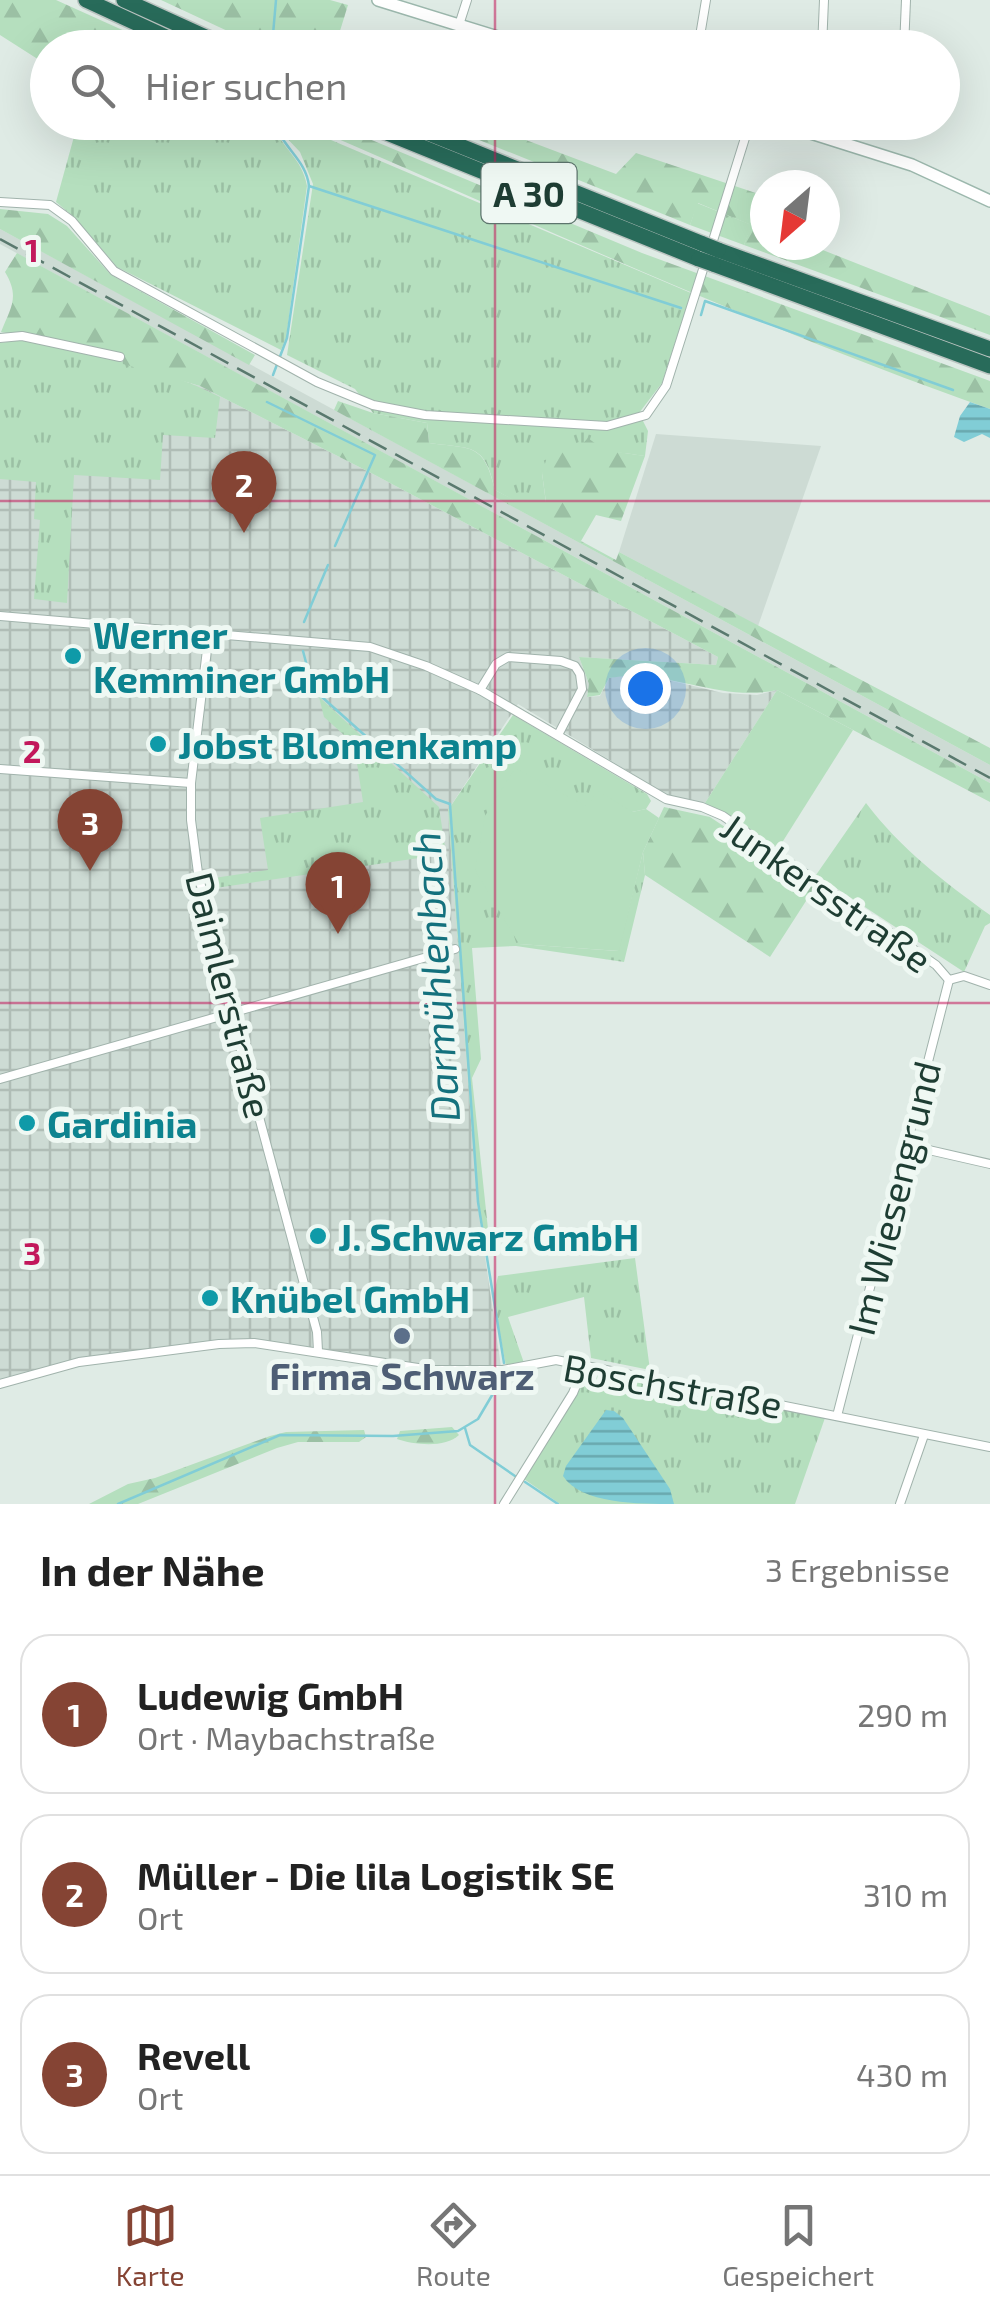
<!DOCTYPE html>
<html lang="de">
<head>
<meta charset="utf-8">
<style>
	:root { --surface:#fff; --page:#f2f2f2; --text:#222; --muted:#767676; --line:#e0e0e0; --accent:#854434 }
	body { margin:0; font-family:"Exo 2",sans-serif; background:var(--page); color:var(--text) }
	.compass { position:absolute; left:750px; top:170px; width:90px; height:90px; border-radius:50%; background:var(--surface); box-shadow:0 10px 40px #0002; rotate:208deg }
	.you { position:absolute; left:645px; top:688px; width:35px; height:35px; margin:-25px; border:8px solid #fff; border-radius:50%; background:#1a73e8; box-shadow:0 0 0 15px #1a73e833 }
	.badge { display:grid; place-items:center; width:65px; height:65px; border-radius:50%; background:var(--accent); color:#fff; font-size:32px; font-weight:700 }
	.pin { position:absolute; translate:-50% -82px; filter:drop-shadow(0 2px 5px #0008) }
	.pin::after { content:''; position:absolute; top:52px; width:35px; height:30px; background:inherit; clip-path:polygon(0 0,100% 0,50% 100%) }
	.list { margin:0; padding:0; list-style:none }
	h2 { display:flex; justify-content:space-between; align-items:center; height:130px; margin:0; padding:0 40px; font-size:42px }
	h2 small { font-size:32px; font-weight:400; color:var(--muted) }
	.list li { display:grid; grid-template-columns:65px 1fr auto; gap:30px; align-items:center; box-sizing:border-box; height:160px; margin:0 20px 20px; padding:0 20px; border:2px solid var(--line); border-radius:30px }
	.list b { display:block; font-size:38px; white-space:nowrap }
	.list p { margin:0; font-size:32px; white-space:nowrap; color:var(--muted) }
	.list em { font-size:32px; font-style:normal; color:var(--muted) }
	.icon { flex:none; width:55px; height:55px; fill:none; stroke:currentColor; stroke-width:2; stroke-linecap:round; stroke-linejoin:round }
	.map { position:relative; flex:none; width:990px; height:1504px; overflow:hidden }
	.search { position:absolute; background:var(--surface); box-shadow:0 10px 40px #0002; left:30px; right:30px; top:30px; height:110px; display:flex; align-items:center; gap:25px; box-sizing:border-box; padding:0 35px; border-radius:55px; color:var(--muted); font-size:38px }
	.sheet { height:670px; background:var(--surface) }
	nav { display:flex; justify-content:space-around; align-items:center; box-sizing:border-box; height:140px; border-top:2px solid var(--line); background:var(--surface); font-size:28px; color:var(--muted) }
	nav a { display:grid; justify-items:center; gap:5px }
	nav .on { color:var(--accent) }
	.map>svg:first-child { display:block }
	.built { fill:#cddbd4 }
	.industrial { fill:url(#industrial-grid) }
	.grass { fill:url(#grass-tufts) }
	.forest { fill:url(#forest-firs) }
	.park { fill:#b5dfbe }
	.water { fill:url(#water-rules) }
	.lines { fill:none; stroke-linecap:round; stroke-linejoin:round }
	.stream { stroke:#81cdd6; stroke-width:2.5 }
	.street-casing { stroke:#a1b3ac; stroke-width:10 }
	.secondary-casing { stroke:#9cb8ad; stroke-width:14 }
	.highway-casing { stroke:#bcc5c2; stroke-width:18 }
	.street { stroke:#fff; stroke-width:8 }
	.secondary { stroke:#fff; stroke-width:11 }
	.highway { stroke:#286b5a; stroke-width:15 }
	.rail { stroke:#59796e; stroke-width:2.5; stroke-dasharray:20 10; stroke-linecap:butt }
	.highway-bridge-casing { stroke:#bcc5c2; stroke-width:18; stroke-linecap:butt }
	.highway-bridge { stroke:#286b5a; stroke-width:15 }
	.grid { fill:none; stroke:#c2185b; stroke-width:2.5; stroke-opacity:0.55 }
	.culture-dot { fill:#0f9aa8; stroke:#eff8f3; stroke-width:4 }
	.service-dot { fill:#5c6f8a; stroke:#eff8f3; stroke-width:4 }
	.labels { text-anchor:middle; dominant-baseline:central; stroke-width:10; stroke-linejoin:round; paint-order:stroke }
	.shield { fill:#eff8f3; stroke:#5d756d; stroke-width:2.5 }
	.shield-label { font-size:35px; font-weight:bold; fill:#1e3d33 }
	.culture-label { font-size:38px; font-weight:bold; fill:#0d838f; stroke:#eff8f3; text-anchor:start }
	.street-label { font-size:38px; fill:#1e3d33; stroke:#eff8f3 }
	.service-label { font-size:38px; font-weight:bold; fill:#4e5e75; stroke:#eff8f3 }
	.water-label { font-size:40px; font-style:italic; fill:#14717d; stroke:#eff8f3 }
	.grid-label { font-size:32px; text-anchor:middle; font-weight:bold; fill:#c2185b; stroke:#eff8f3; stroke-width:10; stroke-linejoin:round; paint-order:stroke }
</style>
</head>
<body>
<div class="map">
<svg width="990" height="1504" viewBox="0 0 990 1504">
	<defs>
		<pattern id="industrial-grid" width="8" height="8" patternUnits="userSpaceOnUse" patternTransform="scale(2.5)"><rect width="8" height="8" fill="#cddbd4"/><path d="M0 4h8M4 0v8" fill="none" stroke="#b0bdb6"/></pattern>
		<pattern id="grass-tufts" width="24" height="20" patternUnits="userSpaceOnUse" patternTransform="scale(2.5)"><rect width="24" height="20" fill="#b5dfbe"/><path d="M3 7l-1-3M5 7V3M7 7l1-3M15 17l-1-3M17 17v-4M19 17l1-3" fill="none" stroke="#9bc0a4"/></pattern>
		<pattern id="forest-firs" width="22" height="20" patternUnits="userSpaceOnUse" patternTransform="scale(2.5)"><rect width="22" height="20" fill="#b5dfbe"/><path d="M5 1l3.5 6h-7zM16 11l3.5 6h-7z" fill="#9bc0a4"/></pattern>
		<pattern id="water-rules" width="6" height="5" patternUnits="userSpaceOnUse" patternTransform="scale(2.5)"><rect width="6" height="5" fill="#81cdd6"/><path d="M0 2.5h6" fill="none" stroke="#69a8ae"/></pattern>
	</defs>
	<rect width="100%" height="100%" fill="#dfebe5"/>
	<g class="built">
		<polygon points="0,229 990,765 990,783 0,244"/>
		<polygon points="656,434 821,446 758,626 619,552"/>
	</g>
	<polygon class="industrial" points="23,340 200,386 373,474 718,657 716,665 579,657 589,684 587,697 600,696 609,678 626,675 668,680 723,693 757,695 777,690 705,803 667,795 518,704 448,810 477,1201 501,1367 431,1368 254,1343 79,1361 0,1383 0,343"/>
	<g class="grass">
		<path d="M78,122L273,123C281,149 302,157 307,186L286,338L281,350L117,267L75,218L56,202Z"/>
		<path d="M279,123H291L691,293L662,383L639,413L648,431L645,456C598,449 584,448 542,473L546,503L515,501L495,490C485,442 471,449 429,443L427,423L373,413L355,389L287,355L313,184L300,152L280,131Z"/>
		<polygon points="697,203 752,225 744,245 690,225"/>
		<path d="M23,340C89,355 161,366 220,397L215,438L163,435L160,480L74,475L67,603L34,599L40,520L34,519L36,482L0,479V343Z"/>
		<polygon points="319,697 439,807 446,854 209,889 207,879 268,870 260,818 363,802 354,744 324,717"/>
		<polygon points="513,715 647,794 651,801 646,809 632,812 519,944 618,951 643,852 645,875 624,962 516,946 472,948 481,1059 472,1078 490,1248 486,1249 477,1201 448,810"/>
		<path d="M866,803C901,849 943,881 990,915V923L985,926L964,972L816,875Z"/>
		<polygon points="635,1258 650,1370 591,1358 584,1297 508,1317 524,1363 506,1366 493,1298 498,1276"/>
		<polygon points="592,1372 826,1415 795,1504 560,1504 524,1479 586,1375"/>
	</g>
	<g class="forest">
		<polygon points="0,0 56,0 160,47 135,47 105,34 100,47 48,48 47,65 0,35"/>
		<polygon points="161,0 330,0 348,5 335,47 262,47"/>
		<path d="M301,123H331L642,253L990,381V409C756,327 529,221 301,123Z"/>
		<polygon points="437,123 481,123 616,174 636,153 765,196 765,245 810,245 990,316 990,335 744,245 751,225 698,203 690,225"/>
		<polygon points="0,209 48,214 67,226 111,275 255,355 249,365 0,229"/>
		<path d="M17,253L990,783V802L777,690C720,703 666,667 609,678L600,695L587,697L589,684L579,657L716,665L718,657L373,474L200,386L123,364L121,354L1,332C11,307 20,297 5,272Z"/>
		<path d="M338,401L373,413L427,423L429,443C471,449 484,442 495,490L516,501L546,502L542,473L551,445L572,455L588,438L604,450L645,456L621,521L596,515L581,541L616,560L619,552L990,748V765L334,410Z"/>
		<polygon points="664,807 710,817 815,887 770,957 645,875 643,852"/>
		<path d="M452,1427L459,1435C446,1448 414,1445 397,1439L400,1431Z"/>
		<polygon points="364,1430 366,1437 359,1442 298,1442 277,1448 138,1504 89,1504 128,1484 155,1478 270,1436 286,1432"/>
	</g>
	<g class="park">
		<polygon points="777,690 853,730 778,849 705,803"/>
		<polygon points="515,768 588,807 597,790 632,812 646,809 659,818 643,852 619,951 519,944 475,870 485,816"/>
	</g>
	<g class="water">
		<polygon points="970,402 990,409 990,438 982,434 964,442 954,437 960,416"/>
		<path d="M606,1410L614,1411L623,1418L670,1489L674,1504C639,1504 581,1504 563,1476L566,1466Z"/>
	</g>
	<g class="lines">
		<g class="stream">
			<polyline points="272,46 276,0"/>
			<polyline points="309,186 681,308"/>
			<polyline points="701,315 705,301 953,390"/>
			<path d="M273,375L287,338L309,186C306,159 282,148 275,122"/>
			<polyline points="267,402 375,455 335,546"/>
			<polyline points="304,622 328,565"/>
			<polyline points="303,651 313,689 436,799 450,804 478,1202 504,1363"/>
			<polyline points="465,1428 470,1445 515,1476"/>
			<polyline points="525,1482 558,1504"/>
			<polyline points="118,1504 280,1435 393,1436 458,1431 478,1419 504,1375"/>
		</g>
		<defs>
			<g id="street">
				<polyline points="459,25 467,0"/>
				<polyline points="698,48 706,0"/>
				<polyline points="822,48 824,0"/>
				<polyline points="904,48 906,0"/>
				<polyline points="0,202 50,205 72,221 114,271 317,382 373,405 425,415 607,426 646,415 666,386 706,260"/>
				<polyline points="711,247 750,122"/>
				<polyline points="0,338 22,336 120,357"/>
				<polyline points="0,616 370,647 426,666 480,690 666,799 702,807 723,816 936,965 949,980"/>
				<polyline points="209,633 191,783 191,820 198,873 231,1013 317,1332 318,1351"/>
				<polyline points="480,690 496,664 508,657 561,661 575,666 580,674 582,689 558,735"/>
				<polyline points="0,769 191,783"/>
				<polyline points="949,980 964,976 990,985"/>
				<polyline points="0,1079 455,949"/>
				<polyline points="907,1145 990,1164"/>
				<polyline points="0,1384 79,1362 219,1344 254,1343 431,1370 503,1370 556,1360 990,1447"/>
				<polyline points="837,1416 949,980"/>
				<polyline points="504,1504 573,1393 584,1366"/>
				<polyline points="900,1504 924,1435"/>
			</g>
			<g id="secondary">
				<polyline points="378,0 533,48"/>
				<polyline points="776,122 912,165 990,201"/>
			</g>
			<g id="highway">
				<polyline points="86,0 190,48"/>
				<polyline points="124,0 230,48"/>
				<polyline points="360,122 699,259"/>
				<polyline points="401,122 703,244"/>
				<polyline points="718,250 990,349"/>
				<polyline points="713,264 990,366"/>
			</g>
		</defs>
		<use href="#street" class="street-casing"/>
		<use href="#secondary" class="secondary-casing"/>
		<use href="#highway" class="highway-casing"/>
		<use href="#street" class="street"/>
		<use href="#secondary" class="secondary"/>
		<use href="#highway" class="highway"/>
		<polyline class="rail" points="0,239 990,778"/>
		<defs>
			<g id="highway-bridge">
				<polyline points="703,244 718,250"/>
				<polyline points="699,259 713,264"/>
			</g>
		</defs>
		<use href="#highway-bridge" class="highway-bridge-casing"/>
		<use href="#highway-bridge" class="highway-bridge"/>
	</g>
	<path class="grid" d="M495,0V48M495,122V1504M0,501H990M0,1003H990"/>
	<g class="culture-dot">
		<circle cx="73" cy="656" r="10"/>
		<circle cx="158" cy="744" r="10"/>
		<circle cx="27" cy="1123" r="10"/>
		<circle cx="318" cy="1236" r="10"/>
		<circle cx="210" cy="1298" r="10"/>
	</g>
	<circle class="service-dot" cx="402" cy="1336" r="10"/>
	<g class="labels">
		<rect class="shield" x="481.5" y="163" width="95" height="60" rx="8"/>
		<g class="shield-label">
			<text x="529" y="193">A 30</text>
		</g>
		<g class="culture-label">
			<text x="93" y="634">Werner<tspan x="93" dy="44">Kemminer GmbH</tspan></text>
			<text x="178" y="744">Jobst Blomenkamp</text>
			<text x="47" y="1123">Gardinia</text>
			<text x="338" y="1236">J. Schwarz GmbH</text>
			<text x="230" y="1298">Knübel GmbH</text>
		</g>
		<g class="street-label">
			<text transform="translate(827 892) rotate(35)">Junkersstraße</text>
			<text transform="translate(230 995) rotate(76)">Daimlerstraße</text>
			<text transform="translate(893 1198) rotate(-76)">Im Wiesengrund</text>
			<text transform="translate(673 1385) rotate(10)">Boschstraße</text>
		</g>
		<g class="service-label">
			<text x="402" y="1375">Firma Schwarz</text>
		</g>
		<g class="water-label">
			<text transform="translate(434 977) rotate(-94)">Darmühlenbach</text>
		</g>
	</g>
	<g class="grid-label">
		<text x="32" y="262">1</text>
		<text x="32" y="763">2</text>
		<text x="32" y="1265">3</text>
	</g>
</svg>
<svg class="compass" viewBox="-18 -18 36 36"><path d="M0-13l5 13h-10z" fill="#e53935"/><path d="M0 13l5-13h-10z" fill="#767676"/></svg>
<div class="you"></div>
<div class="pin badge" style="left:338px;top:934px">1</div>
<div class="pin badge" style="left:244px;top:533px">2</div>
<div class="pin badge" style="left:90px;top:871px">3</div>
<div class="search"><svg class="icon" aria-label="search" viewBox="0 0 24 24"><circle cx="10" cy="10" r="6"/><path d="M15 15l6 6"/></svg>Hier suchen</div>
</div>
<section class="sheet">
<h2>In der Nähe<small>3 Ergebnisse</small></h2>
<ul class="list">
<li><span class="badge">1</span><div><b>Ludewig GmbH</b><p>Ort · Maybachstraße</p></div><em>290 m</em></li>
<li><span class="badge">2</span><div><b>Müller - Die lila Logistik SE</b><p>Ort</p></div><em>310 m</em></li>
<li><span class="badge">3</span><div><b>Revell</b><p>Ort</p></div><em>430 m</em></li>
</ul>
</section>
<nav>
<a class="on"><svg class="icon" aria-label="map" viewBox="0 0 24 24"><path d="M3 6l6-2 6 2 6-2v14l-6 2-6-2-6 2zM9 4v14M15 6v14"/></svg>Karte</a>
<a><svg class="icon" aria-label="directions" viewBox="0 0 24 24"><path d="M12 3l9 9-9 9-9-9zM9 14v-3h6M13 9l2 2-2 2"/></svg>Route</a>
<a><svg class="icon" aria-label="saved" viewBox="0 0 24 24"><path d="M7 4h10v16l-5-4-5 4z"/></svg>Gespeichert</a>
</nav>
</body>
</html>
